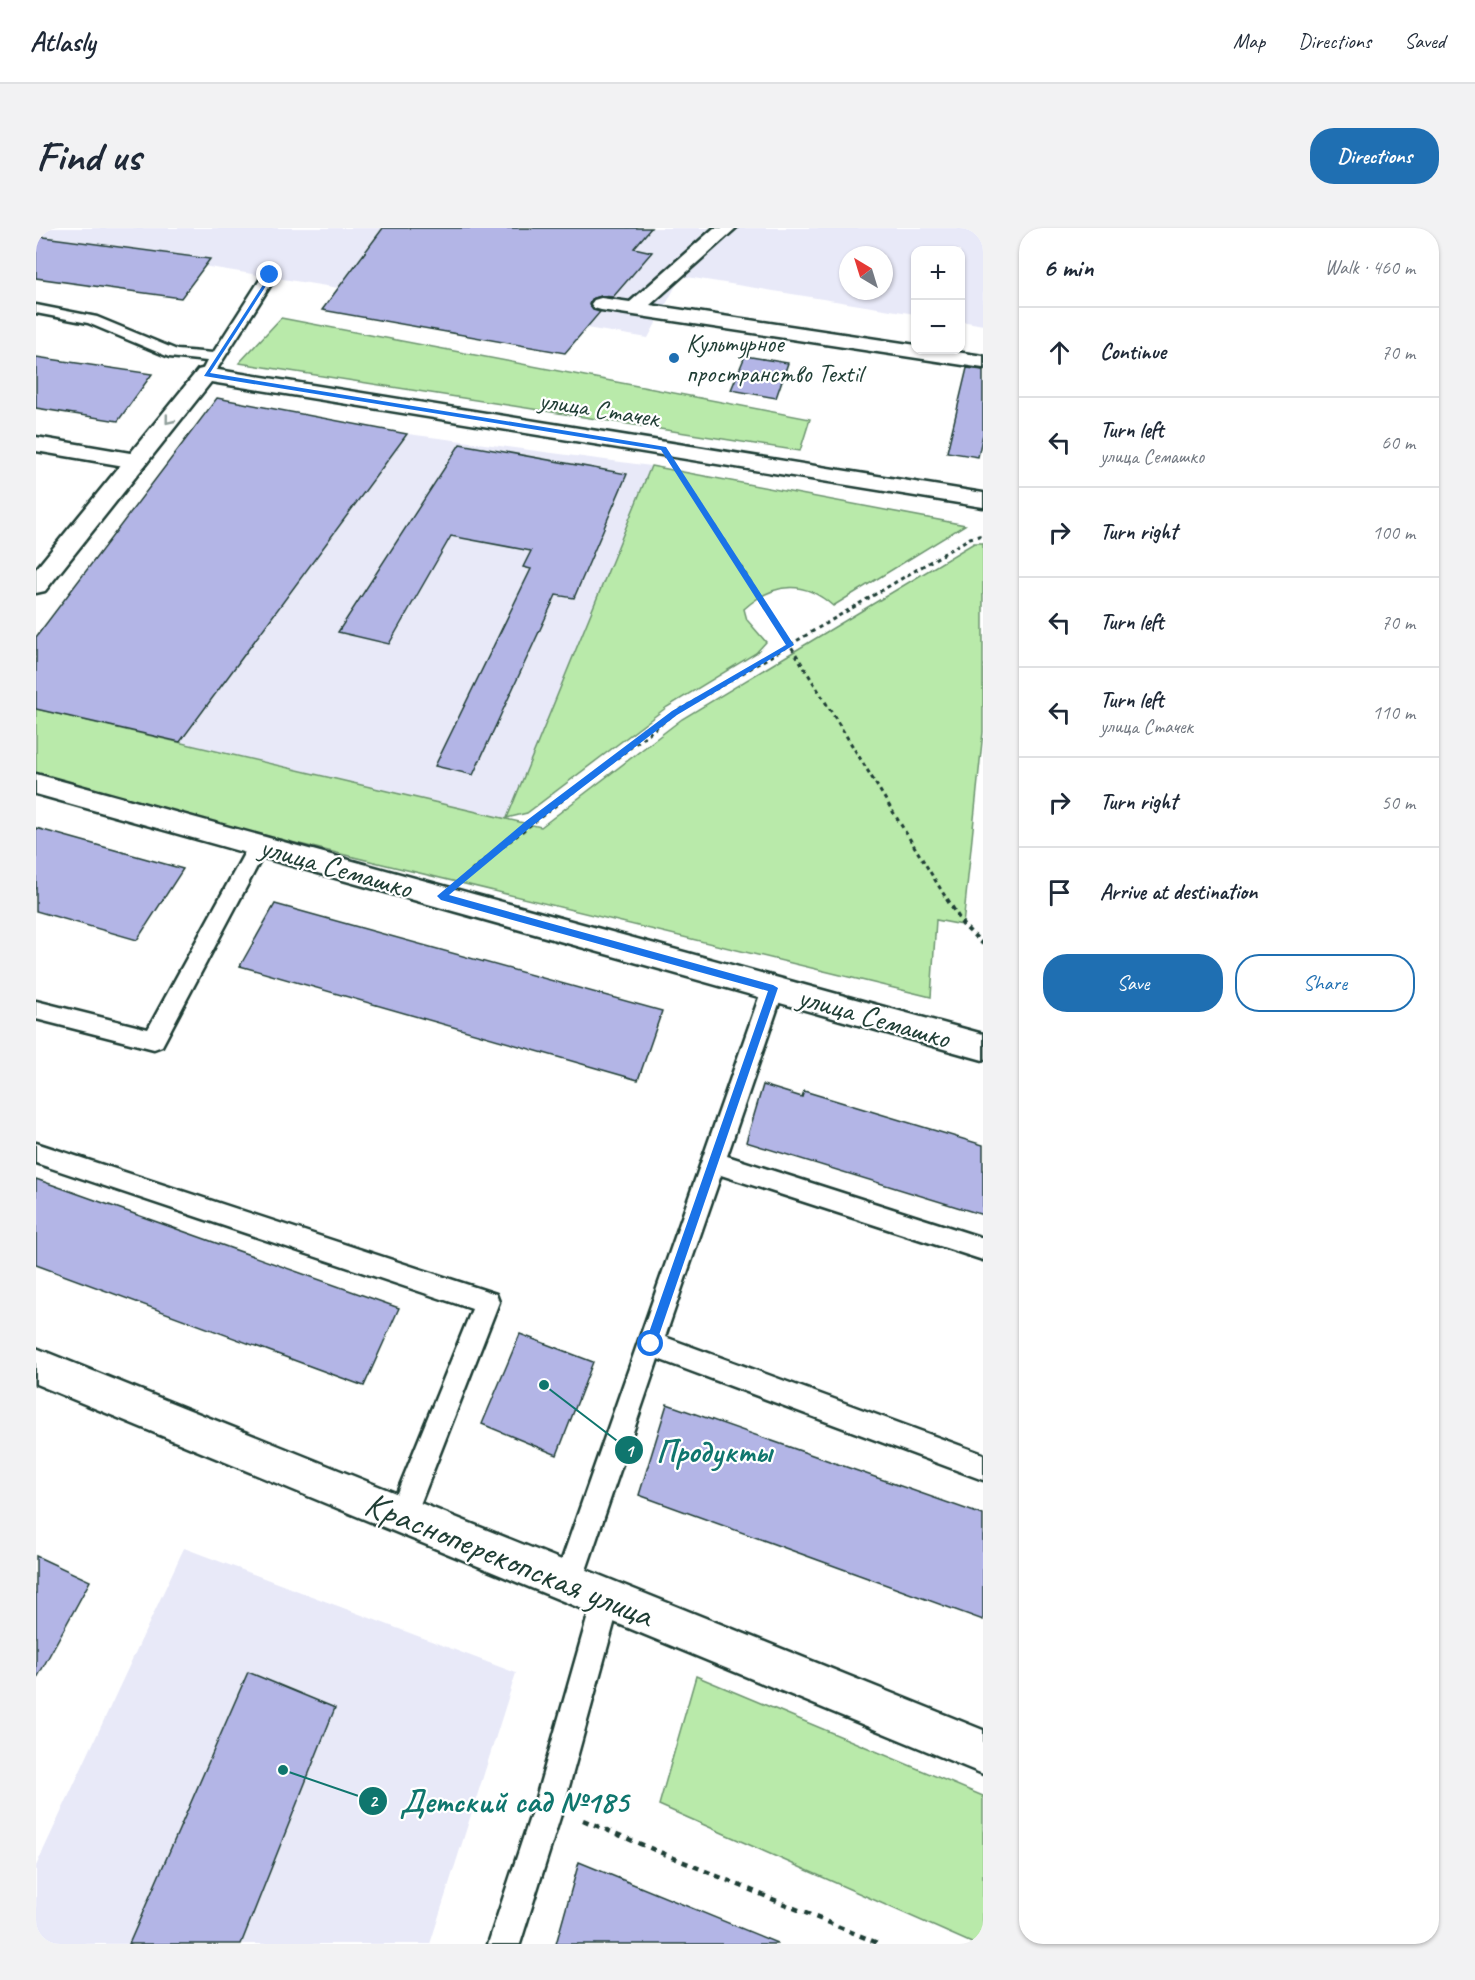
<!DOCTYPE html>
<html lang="en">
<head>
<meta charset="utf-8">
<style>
	:root { --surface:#fff; --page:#f2f2f3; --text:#1f2937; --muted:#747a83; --line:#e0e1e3; --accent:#1f6fb2 }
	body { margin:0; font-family:Caveat,sans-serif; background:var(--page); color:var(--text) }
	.controls { position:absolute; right:18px; top:18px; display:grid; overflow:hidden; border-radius:12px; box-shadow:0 2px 4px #0004 }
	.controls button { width:54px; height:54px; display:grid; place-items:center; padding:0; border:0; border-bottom:2px solid var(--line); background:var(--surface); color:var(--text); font:30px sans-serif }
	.compass { position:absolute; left:803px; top:18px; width:54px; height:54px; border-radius:50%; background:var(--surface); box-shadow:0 2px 4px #0004; rotate:322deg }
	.stop { position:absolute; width:18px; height:18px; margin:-14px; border:4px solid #1a73e8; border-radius:50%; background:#fff }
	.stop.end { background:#1a73e8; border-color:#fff; box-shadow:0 2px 6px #0008 }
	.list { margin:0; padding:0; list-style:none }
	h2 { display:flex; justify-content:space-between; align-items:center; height:78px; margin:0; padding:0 24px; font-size:26px }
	h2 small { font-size:20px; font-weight:400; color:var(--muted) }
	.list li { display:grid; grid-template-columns:39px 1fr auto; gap:18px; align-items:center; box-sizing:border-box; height:90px; padding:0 24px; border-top:2px solid var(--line) }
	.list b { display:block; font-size:22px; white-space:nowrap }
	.list p { margin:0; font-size:20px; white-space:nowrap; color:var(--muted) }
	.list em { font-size:20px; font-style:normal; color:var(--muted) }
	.actions { display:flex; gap:12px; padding:18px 24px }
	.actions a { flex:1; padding:14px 0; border:2px solid var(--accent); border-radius:24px; text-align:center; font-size:21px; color:var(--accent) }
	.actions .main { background:var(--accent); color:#fff }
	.icon { flex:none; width:33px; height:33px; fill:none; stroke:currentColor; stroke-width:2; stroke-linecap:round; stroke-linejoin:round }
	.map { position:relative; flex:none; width:947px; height:1716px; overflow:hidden; border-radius:24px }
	header { display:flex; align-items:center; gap:36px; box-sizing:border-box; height:84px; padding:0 30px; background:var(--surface); border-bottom:2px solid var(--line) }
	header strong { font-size:28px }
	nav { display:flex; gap:33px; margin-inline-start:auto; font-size:21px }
	.intro { display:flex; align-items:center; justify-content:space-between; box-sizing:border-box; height:144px; padding:0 36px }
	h1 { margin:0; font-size:42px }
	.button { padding:15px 27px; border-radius:24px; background:var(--accent); color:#fff; font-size:21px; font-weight:700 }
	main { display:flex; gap:36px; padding:0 36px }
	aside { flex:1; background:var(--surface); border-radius:24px; box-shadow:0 2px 4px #0004 }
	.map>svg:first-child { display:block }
	.built { fill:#e8e9f8; fill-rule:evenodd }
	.green { fill:#b9eaaa; stroke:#6c946f; stroke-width:1.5 }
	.building { fill:#b3b5e6; stroke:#1f3d34; stroke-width:1.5 }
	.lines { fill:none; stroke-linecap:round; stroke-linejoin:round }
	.lane-casing { stroke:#1f3d34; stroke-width:5 }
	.street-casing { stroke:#1f3d34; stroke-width:5 }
	.secondary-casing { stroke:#1f3d34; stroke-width:5 }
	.path-far3 { stroke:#1f3d34; stroke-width:2; stroke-dasharray:3 3; stroke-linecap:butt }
	.path-far2 { stroke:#1f3d34; stroke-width:3; stroke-dasharray:4 4; stroke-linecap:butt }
	.path-far1 { stroke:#1f3d34; stroke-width:4; stroke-dasharray:4.5 4.5; stroke-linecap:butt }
	.path { stroke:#1f3d34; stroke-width:4.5; stroke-dasharray:6 6; stroke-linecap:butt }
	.lane { fill:#fff; fill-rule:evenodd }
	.street { fill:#fff; fill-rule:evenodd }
	.secondary { fill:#fff; fill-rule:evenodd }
	.oneway { stroke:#8f9e9a }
	.route { fill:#1a73e8 }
	.poi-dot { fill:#1f6fb2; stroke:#fff; stroke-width:2 }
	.labels { text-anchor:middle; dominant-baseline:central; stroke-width:4.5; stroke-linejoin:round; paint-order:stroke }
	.far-poi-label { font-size:26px; fill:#1f3d34; stroke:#fff; text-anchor:start }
	.far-street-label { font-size:26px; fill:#1f3d34; stroke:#fff }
	.street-label { font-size:30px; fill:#1f3d34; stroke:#fff }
	.near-street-label { font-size:36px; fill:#1f3d34; stroke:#fff }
	.leader { fill:none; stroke:#0f766e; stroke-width:2 }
	.callout-dot { fill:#0f766e; stroke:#fff; stroke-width:2 }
	.mark-label { font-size:18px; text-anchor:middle; font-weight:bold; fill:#fff }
	.callout-label { font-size:32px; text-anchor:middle; font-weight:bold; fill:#0f766e; stroke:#fff; stroke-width:4.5; stroke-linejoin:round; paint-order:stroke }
</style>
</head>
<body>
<header>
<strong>Atlasly</strong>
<nav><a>Map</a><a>Directions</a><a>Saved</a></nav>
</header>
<div class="intro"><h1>Find us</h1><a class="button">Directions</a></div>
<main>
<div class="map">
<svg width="947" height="1716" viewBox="0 0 947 1716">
	<rect width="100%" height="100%" fill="#fff"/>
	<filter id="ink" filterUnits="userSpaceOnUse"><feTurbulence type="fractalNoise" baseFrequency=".0167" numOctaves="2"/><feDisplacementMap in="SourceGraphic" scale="12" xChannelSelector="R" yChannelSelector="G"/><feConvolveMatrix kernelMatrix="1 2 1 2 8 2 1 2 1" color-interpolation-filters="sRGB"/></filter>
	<g filter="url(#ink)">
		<g class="built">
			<path d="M0,0H947V97L925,93L924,22H880L879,86L645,48L612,110L0,11ZM812,27H848V63H812Z"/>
			<polygon points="181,170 372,206 615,238 471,590 0,481 0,409"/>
			<polygon points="148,1320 480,1445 394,1716 0,1716 0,1638"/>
		</g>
		<g class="green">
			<polygon points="245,90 774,191 764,223 203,135"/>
			<path d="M615,238L929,297L797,378C767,351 737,355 708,381L711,392L730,414L720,425L631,479L491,585L471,590Z"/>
			<polygon points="938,315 947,315 947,504 927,697 900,692 895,769 0,552 0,481 505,599 646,491"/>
			<polygon points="660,1448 947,1568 947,1716 938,1716 623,1577"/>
		</g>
		<g class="building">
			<polygon points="347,0 615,0 598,20 616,24 577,69 565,68 556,71 553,77 557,82 564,84 529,125 286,82"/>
			<polygon points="0,8 174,31 145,70 0,50"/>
			<polygon points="709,128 752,135 740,170 695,162"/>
			<polygon points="0,129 116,146 82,193 0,180"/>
			<polygon points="931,140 947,142 947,206 942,229 911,224"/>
			<polygon points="181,170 371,206 144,514 0,481 0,409"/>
			<polygon points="424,216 591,246 538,370 520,367 437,547 399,538 495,341 487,339 495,323 415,308 353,416 302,404"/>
			<polygon points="0,600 147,641 101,712 0,683"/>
			<polygon points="239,676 626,783 602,852 204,738"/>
			<polygon points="727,857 766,869 768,863 947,917 947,987 710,914"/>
			<polygon points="0,951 363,1080 328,1158 0,1037"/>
			<polygon points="484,1106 557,1134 521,1227 446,1196"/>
			<polygon points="631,1176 947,1287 947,1392 603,1267"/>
			<polygon points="0,1328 54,1353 0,1452"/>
			<polygon points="212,1444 299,1480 205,1716 93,1716"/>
			<polygon points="543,1634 741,1715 741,1716 520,1716"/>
		</g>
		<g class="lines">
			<defs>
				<g id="lane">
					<polygon points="234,43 241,47 181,141 174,145 167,141 171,133 133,129 52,95 0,85 0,77 61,89 141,122 177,125 229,44"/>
					<polygon points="222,611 229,613 232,618 126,818 118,821 0,791 0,773 112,801 215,613"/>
					<polygon points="737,752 745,755 748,761 691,928 947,1010 947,1032 685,947 629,1109 947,1226 947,1252 622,1131 546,1354 542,1364 532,1368 522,1364 518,1354 726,761 729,755"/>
					<polygon points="0,915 460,1066 463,1074 376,1297 366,1301 356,1297 352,1287 436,1081 0,935"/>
					<polygon points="571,1356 581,1360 585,1370 528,1577 484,1716 452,1716 498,1577 557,1370 561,1360"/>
				</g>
				<g id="street">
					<polygon points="678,0 700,0 614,77 880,117 880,122 907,122 947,128 947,140 565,82 558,80 555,76 558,72 565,70 594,74"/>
					<polygon points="0,209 100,226 108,228 112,233 108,238 100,240 0,223"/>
					<polygon points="0,546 947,806 947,832 0,566"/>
				</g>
				<g id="secondary">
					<polygon points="170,140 947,265 947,279 175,154 9,363 0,365 0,341 162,142"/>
					<polygon points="0,1120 947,1502 947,1546 0,1156"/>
				</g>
			</defs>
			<use href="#lane" class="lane-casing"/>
			<use href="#street" class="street-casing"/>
			<use href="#secondary" class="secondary-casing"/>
			<polyline class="path-far3" points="649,254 679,300"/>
			<g class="path-far2">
				<polyline points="678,298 740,394 912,673"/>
				<polyline points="435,643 639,485 934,310 947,307"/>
			</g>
			<polyline class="path-far1" points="911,671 927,697 947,716"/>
			<polyline class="path" points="547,1592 844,1716"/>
			<use href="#lane" class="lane"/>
			<use href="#street" class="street"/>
			<use href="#secondary" class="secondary"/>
		</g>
		<defs><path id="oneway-chevron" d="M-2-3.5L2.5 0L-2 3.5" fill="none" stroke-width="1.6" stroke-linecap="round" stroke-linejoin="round" transform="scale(1.5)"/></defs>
		<use class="oneway" href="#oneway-chevron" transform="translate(133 192) rotate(129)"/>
	</g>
	<polygon class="route" points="234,46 237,47 174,145 630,219 758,417 641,487 496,598 413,667 737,757 742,760 620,1116 615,1122 609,1116 732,763 405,672 401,668 490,593 636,483 750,417 625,222 168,148"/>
	<circle class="poi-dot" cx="638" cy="130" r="6"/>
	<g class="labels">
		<g class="far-poi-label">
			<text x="650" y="115">Культурное<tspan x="650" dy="30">пространство Textil</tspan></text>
		</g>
		<g class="far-street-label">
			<text transform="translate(563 181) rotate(9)">улица Стачек</text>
		</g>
		<g class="street-label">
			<text transform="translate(300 639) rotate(16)">улица Семашко</text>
			<text transform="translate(838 789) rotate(16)">улица Семашко</text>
		</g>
		<g class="near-street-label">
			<text transform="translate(473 1331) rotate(22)">Красноперекопская улица</text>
		</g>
	</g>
	<path class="leader" d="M508 1157L593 1222M247 1542L337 1573"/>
	<g class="callout-dot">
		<circle cx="508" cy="1157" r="6"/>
		<circle cx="247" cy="1542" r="6"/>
		<circle cx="593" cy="1222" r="15"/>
		<circle cx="337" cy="1573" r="15"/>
	</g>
	<g class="mark-label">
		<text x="593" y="1229">1</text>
		<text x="337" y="1579">2</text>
	</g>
	<g class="callout-label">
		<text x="678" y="1234">Продукты</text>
		<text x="478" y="1584">Детский сад №185</text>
	</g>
</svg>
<div class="controls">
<button>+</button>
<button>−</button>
</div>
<svg class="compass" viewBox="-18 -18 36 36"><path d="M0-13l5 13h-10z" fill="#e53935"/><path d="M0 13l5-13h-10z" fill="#747a83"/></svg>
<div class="stop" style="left:615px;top:1116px"></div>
<div class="stop end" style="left:234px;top:47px"></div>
</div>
<aside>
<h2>6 min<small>Walk · 460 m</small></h2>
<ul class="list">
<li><svg class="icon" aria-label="ahead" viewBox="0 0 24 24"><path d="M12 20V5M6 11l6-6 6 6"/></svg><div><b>Continue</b></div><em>70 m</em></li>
<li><svg class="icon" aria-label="left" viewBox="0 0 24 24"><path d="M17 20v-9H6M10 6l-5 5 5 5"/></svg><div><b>Turn left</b><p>улица Семашко</p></div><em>60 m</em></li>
<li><svg class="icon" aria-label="right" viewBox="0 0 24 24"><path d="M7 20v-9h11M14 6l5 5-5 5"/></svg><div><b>Turn right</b></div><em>100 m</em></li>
<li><svg class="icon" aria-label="left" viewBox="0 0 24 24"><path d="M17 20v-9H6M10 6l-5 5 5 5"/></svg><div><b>Turn left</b></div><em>70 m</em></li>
<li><svg class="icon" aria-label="left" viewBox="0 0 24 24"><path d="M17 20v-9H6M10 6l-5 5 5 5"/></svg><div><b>Turn left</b><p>улица Стачек</p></div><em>110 m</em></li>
<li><svg class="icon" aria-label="right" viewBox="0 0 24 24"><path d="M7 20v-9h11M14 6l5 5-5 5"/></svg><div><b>Turn right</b></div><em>50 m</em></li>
<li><svg class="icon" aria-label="arrive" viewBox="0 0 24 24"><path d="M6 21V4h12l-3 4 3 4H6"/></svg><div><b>Arrive at destination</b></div></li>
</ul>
<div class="actions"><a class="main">Save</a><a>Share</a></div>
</aside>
</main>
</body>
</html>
